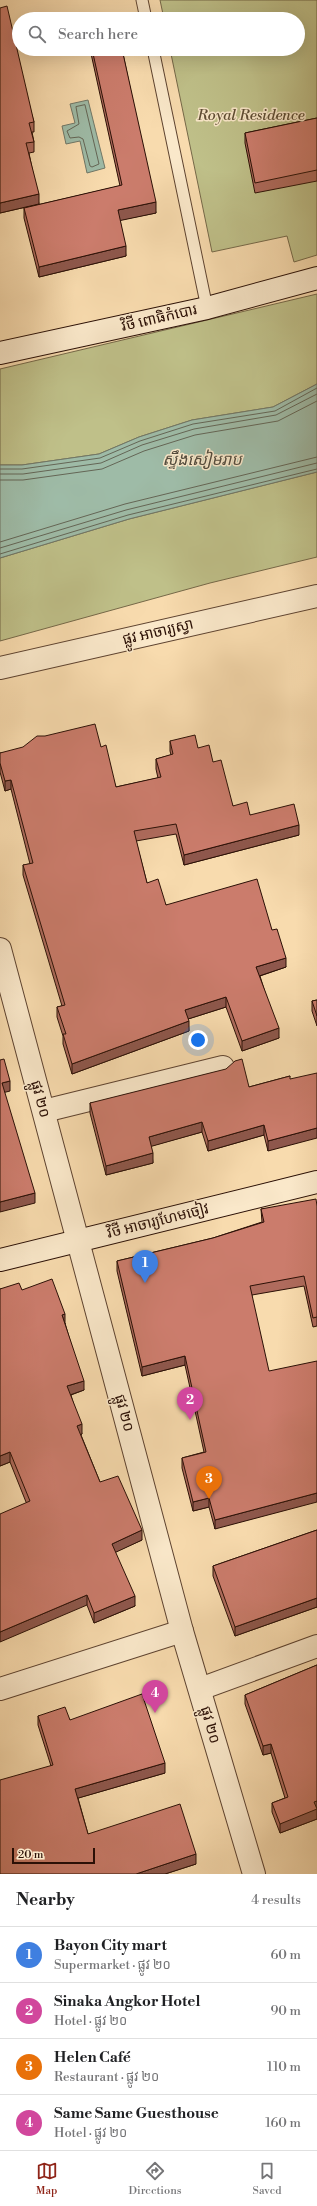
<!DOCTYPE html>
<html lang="en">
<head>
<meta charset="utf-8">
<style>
	:root { --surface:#fff; --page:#f6f6f6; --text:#202124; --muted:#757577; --line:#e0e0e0; --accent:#8f2418 }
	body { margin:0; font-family:"Libre Bodoni","Noto Sans Khmer",serif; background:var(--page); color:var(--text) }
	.scale { position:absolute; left:12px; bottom:10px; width:83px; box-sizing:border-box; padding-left:4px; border:2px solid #2b1006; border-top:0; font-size:11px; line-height:14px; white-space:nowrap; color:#2b1006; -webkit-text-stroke:3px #fae8ca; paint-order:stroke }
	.you { position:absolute; left:198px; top:1040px; width:14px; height:14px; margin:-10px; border:3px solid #fff; border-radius:50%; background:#1a73e8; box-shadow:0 0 0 6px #1a73e833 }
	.badge { display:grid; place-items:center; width:26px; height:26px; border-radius:50%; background:var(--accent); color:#fff; font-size:13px; font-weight:700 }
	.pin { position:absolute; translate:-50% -33px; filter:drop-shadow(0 1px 2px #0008) }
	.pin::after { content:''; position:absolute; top:21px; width:14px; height:12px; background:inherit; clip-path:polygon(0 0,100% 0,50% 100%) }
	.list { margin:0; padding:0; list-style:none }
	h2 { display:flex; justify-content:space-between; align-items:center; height:52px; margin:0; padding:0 16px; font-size:17px }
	h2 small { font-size:13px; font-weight:400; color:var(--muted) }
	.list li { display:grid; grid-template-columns:26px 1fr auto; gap:12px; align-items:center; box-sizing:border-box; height:56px; padding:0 16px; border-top:1px solid var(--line) }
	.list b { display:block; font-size:15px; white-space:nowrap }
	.list p { margin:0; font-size:13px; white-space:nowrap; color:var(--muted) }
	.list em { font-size:13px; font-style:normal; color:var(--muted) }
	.icon { flex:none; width:22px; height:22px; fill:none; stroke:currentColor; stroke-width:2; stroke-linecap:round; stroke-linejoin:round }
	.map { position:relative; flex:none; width:317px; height:1874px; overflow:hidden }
	.search { position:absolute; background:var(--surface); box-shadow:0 4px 16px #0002; left:12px; right:12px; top:12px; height:44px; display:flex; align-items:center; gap:10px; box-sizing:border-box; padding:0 14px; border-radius:22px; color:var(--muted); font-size:15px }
	.sheet { height:276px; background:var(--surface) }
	nav { display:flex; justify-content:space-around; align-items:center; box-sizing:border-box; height:56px; border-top:1px solid var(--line); background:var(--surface); font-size:11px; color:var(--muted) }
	nav a { display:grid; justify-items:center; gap:2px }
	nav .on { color:var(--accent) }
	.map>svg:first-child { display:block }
	.green { fill:#bfc089; stroke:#756848 }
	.water { fill:#9ebba7; stroke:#707767 }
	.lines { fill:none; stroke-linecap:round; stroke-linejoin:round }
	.shore { stroke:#646656; stroke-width:1 }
	.lane-casing { stroke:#5e4330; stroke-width:13 }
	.street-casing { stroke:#5e4330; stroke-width:24 }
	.secondary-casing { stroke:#2b1006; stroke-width:24 }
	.lane { stroke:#fae8ca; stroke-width:11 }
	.street { stroke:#fae8ca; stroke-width:22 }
	.secondary { stroke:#fae8ca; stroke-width:22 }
	.wall { fill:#af6b5d; stroke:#2b1006 }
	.shaded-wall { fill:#8e574c; stroke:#2b1006 }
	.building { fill:#cb7c6c; stroke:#2b1006 }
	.labels { text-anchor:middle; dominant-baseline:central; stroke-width:3; stroke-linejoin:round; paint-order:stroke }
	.park-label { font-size:15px; font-style:italic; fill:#5f4e34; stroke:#fae8ca }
	.street-label { font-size:15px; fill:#2b1006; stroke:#fae8ca }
	.water-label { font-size:16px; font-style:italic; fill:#534c3e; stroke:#fae8ca }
</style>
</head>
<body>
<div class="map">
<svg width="317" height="1874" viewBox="0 0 317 1874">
	<rect width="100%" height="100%" fill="#f8dbae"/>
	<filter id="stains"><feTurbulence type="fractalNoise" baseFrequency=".005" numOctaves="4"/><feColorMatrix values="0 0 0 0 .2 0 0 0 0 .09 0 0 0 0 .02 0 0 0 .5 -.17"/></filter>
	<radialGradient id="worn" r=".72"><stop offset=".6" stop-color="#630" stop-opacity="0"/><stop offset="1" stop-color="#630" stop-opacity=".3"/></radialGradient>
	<g class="green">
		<polygon points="160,0 317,0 317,255 294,262 287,236 212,252 170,49 298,49 298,19 164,19"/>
		<polygon points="317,294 317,384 273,407 192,420 139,437 99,454 22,465 0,465 0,369"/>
		<polygon points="317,472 317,557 210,583 0,641 0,558 129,519"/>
	</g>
	<g class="water">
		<polygon points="88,100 105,168 87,173 80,141 66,144 62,126 75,123 70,104"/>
		<polygon points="317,384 317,472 129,519 0,558 0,465 22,465 99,454 139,437 192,420 273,407"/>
	</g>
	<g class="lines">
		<g class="shore">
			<polygon points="85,105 99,164 92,167 90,166 83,139 79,137 70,138 67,131 79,124 76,107"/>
			<polyline points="0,469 22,469 100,458 140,441 193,424 275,411 317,388"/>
			<polyline points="0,474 23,474 101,463 142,445 194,429 276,415 317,394"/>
			<polyline points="0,480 23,480 102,469 144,451 195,435 278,421 317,401"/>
			<polyline points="0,542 125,504 317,457"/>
			<polyline points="0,548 126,510 317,463"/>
			<polyline points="0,554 128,515 317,469"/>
		</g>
		<defs>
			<g id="lane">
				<polyline points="142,0 146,19"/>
				<polyline points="153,49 207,308"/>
			</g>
			<g id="street">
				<polyline points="0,668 317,596"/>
				<polyline points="0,949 182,1631 254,1874"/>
				<polyline points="44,1111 223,1067"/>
				<polyline points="0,1689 182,1631"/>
				<polyline points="200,1689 317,1646"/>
			</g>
			<g id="secondary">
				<polyline points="0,353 207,308 317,278"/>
				<polyline points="0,1260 317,1182"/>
			</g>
		</defs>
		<use href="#lane" class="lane-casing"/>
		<use href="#street" class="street-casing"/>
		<use href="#secondary" class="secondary-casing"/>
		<use href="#lane" class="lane"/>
		<use href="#street" class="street"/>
		<use href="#secondary" class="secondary"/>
	</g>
	<g class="wall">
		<polygon points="0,8 34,122 34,132 32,132 34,142 34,152 29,153 39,204 0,213"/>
		<polygon points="90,49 122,49 156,213 120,220 126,256 39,277 24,218 24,208 120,186"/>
		<polygon points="317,118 317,181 255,193 245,143 245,133"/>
		<polygon points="170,741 198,748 213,762 233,806 250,815 299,835 184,865 176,834 136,841 147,883 166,905 272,930 286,967 260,976 279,1038 242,1051 226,1007 188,1019 189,1031 72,1074 63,1044 63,1036 57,1017 57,1007 62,1006 23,875 23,865 30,864 11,789 5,791 0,772 0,753 101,747 116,787 158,778 156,769 156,759 171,755 170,751"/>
		<polygon points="317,1000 317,1026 312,1011 312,1001"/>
		<polygon points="290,1076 268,1151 264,1135 208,1151 202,1132 151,1146 153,1163 106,1175 90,1113 90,1103 249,1087"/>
		<polygon points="317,1206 317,1326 313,1327 304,1286 252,1295 215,1529 209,1507 193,1511 182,1468 182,1458 204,1452 185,1365 142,1376 117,1271 117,1261 213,1238 262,1222 261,1209"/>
		<polygon points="0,1289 22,1290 65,1323 84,1390 71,1395 82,1434 81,1435 100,1482 142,1540 115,1552 135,1606 94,1623 87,1605 26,1502 10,1462 0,1466"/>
		<polygon points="317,1530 317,1607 235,1636 213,1576 213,1566"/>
		<polygon points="317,1665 317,1819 280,1833 272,1812 272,1803 285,1798 271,1753 263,1755 245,1704 245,1695"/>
		<polygon points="38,1716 70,1720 165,1773 78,1798 88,1834 196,1864 165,1874 0,1874 51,1766 38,1725"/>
	</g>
	<g class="shaded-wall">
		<polygon points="39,194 39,204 0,213 0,203"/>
		<polygon points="156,202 156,213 118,221 118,210"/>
		<polygon points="126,246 126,256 39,277 39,267"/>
		<polygon points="11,780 11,789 5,791 5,781"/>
		<polygon points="299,825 299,835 184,865 184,855"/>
		<polygon points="286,958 286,967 256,977 256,967"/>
		<polygon points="226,997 226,1007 185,1020 185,1010"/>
		<polygon points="189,1021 189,1031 72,1074 72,1064"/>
		<polygon points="279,1028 279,1038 242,1051 242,1041"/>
		<polygon points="10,1081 10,1091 2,1093 2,1083"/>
		<polygon points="202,1122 202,1132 149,1147 149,1137"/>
		<polygon points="264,1125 264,1135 208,1151 208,1141"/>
		<polygon points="317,1128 317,1138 268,1151 268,1141"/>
		<polygon points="153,1153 153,1163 106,1175 106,1166"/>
		<polygon points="35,1193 35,1203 0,1212 0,1202"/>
		<polygon points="65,1314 65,1324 62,1315"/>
		<polygon points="185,1356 185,1365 142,1376 142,1367"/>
		<polygon points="84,1381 84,1390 67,1396 67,1386"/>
		<polygon points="82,1424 82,1434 77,1436 77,1426"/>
		<polygon points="10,1452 10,1462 0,1466 0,1456"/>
		<polygon points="317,1493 317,1502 215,1529 215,1520"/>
		<polygon points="209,1498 209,1507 193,1511 193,1502"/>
		<polygon points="142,1530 142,1540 112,1554 112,1544"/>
		<polygon points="87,1595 87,1605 0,1642 0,1632"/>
		<polygon points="135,1596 135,1606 94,1623 94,1613"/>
		<polygon points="317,1598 317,1607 235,1636 235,1627"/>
		<polygon points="271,1744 271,1753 263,1755 263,1746"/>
		<polygon points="165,1763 165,1773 75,1799 75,1789"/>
		<polygon points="317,1801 317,1819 280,1833 280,1824 314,1802"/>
		<polygon points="196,1854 196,1864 165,1874 136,1874"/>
	</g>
	<g class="building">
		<polygon points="7,6 34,122 29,123 34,142 26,143 39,194 0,203 0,8"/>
		<polygon points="92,49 122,49 156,202 118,210 126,246 39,267 24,208 122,185"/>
		<polygon points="317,118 317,170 255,183 245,133"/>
		<polygon points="95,724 101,747 106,745 116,787 161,777 156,759 173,754 170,741 195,735 198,748 209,745 213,762 221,760 233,806 247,802 250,815 294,804 299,825 184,855 176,824 134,831 147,883 158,879 166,905 257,879 272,930 277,929 286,958 256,967 279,1028 242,1041 226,997 185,1010 189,1021 72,1064 63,1034 66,1034 57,1007 65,1005 23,865 33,863 11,780 5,781 0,763 0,753 23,747 37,736 45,736"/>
		<polygon points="317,1000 317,1016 312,1001"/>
		<polygon points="4,1059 10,1081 2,1083 35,1193 0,1202 0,1060"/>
		<polygon points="242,1059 249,1087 290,1076 290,1079 317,1073 317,1128 268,1141 264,1125 208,1141 202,1122 149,1137 153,1153 106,1166 90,1103 226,1069 235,1061"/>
		<polygon points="316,1199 317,1206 317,1317 313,1318 304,1276 250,1286 269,1371 317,1361 317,1493 215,1520 209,1498 193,1502 182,1458 206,1452 185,1356 142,1367 117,1261 213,1238 264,1222 261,1209"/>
		<polygon points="52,1279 65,1314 62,1315 84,1381 67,1386 82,1424 77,1426 100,1482 118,1476 142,1530 112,1544 135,1596 94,1613 87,1595 0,1632 0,1514 30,1501 10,1452 0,1456 0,1289 19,1283 22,1290"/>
		<polygon points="317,1530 317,1598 235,1627 213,1566"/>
		<polygon points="317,1665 317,1801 314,1802 317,1809 280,1824 272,1803 288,1797 271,1744 263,1746 245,1695"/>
		<polygon points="142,1694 165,1763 75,1789 88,1834 180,1804 196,1854 136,1874 0,1874 0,1780 53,1765 38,1716 65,1707 70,1720"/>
	</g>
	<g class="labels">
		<g class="park-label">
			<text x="251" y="115">Royal Residence</text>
		</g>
		<g class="street-label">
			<text transform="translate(159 318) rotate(-13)">វិថី ពោធិកំបោរ</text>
			<text transform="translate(158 632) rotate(-13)">ផ្លូវ អាចារ្យស្វា</text>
			<text transform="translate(40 1099) rotate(75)">ផ្លូវ ២០</text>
			<text transform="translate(158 1221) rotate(-14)">វិថី អាចារ្យហែមចៀវ</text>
			<text transform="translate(124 1413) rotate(75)">ផ្លូវ ២០</text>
			<text transform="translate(210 1725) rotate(74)">ផ្លូវ ២០</text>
		</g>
		<g class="water-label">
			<text x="202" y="460">ស្ទឹងសៀមរាប</text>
		</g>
	</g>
	<rect width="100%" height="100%" filter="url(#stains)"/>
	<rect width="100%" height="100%" fill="url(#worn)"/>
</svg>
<div class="scale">20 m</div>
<div class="you"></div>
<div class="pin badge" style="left:145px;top:1283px;background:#3f7fe0">1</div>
<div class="pin badge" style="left:190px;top:1420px;background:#d1479c">2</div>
<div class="pin badge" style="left:209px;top:1499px;background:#e8710a">3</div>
<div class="pin badge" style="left:155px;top:1713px;background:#d1479c">4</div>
<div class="search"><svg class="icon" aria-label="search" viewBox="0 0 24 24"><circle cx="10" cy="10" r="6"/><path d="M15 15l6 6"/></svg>Search here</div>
</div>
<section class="sheet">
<h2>Nearby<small>4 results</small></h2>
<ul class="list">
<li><span class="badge" style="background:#3f7fe0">1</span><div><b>Bayon City mart</b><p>Supermarket · ផ្លូវ ២០</p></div><em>60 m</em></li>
<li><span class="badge" style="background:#d1479c">2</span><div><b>Sinaka Angkor Hotel</b><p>Hotel · ផ្លូវ ២០</p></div><em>90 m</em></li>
<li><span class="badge" style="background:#e8710a">3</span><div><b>Helen Café</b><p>Restaurant · ផ្លូវ ២០</p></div><em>110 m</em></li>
<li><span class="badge" style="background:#d1479c">4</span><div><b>Same Same Guesthouse</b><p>Hotel · ផ្លូវ ២០</p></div><em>160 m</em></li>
</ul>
</section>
<nav>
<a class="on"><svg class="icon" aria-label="map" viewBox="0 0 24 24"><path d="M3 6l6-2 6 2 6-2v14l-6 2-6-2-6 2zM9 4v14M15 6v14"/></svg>Map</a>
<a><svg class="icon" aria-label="directions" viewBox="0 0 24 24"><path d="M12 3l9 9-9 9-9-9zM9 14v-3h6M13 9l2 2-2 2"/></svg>Directions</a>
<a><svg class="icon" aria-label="saved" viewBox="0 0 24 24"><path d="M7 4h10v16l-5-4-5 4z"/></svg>Saved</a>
</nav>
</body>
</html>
